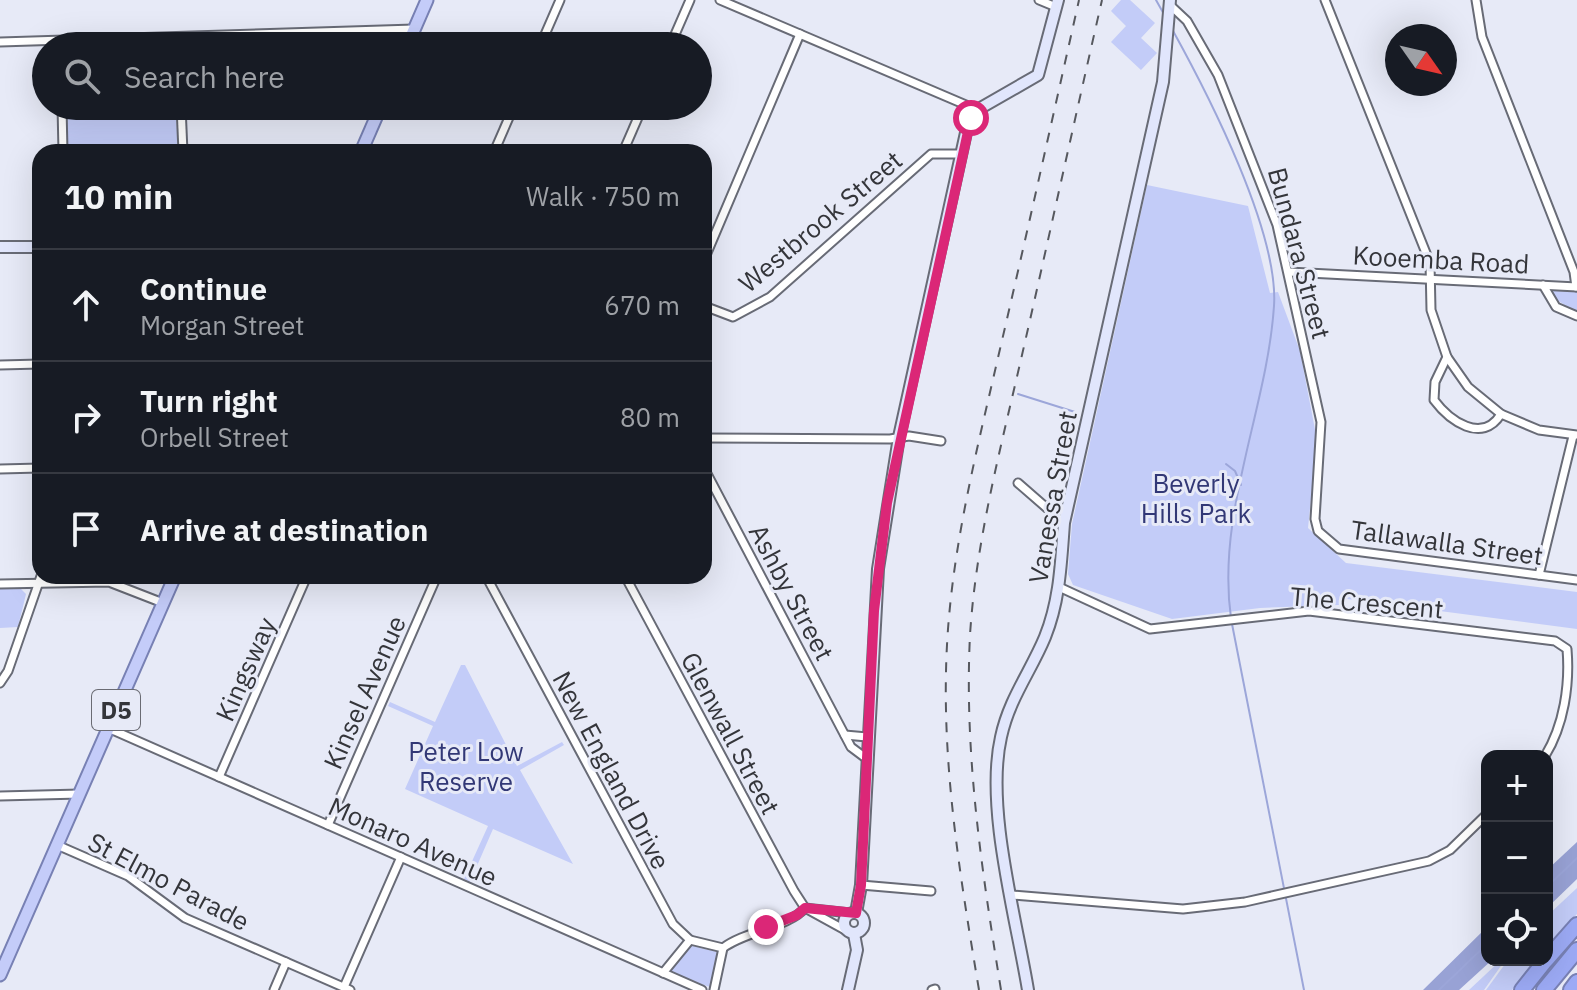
<!DOCTYPE html>
<html lang="en">
<head>
<meta charset="utf-8">
<style>
	:root { --surface:#171b24; --page:#242831; --text:#f1f3f6; --muted:#9ea1a6; --line:#363941 }
	body { margin:0; font-family:"IBM Plex Sans",sans-serif; background:var(--page); color:var(--text) }
	.controls { position:absolute; right:24px; bottom:24px; display:grid; overflow:hidden; border-radius:16px; box-shadow:0 8px 32px #0002 }
	.controls button { width:72px; height:72px; display:grid; place-items:center; padding:0; border:0; border-bottom:2px solid var(--line); background:var(--surface); color:var(--text); font:40px sans-serif }
	.compass { position:absolute; left:1385px; top:24px; width:72px; height:72px; border-radius:50%; background:var(--surface); box-shadow:0 8px 32px #0002; rotate:124deg }
	.stop { position:absolute; width:24px; height:24px; margin:-18px; border:6px solid #db2777; border-radius:50%; background:#fff }
	.stop.end { background:#db2777; border-color:#fff; box-shadow:0 2px 8px #0008 }
	.list { margin:0; padding:0; list-style:none }
	h2 { display:flex; justify-content:space-between; align-items:center; height:104px; margin:0; padding:0 32px; font-size:34px }
	h2 small { font-size:26px; font-weight:400; color:var(--muted) }
	.list li { display:grid; grid-template-columns:52px 1fr auto; gap:24px; align-items:center; box-sizing:border-box; height:112px; padding:0 32px; border-top:2px solid var(--line) }
	.list b { display:block; font-size:30px; white-space:nowrap }
	.list p { margin:0; font-size:26px; white-space:nowrap; color:var(--muted) }
	.list em { font-size:26px; font-style:normal; color:var(--muted) }
	.icon { flex:none; width:44px; height:44px; fill:none; stroke:currentColor; stroke-width:2; stroke-linecap:round; stroke-linejoin:round }
	.map { position:relative; flex:none; width:1577px; height:990px; overflow:hidden }
	.search { position:absolute; background:var(--surface); box-shadow:0 8px 32px #0002; left:32px; top:32px; width:680px; height:88px; display:flex; align-items:center; gap:20px; box-sizing:border-box; padding:0 28px; border-radius:44px; color:var(--muted); font-size:30px }
	.panel { position:absolute; background:var(--surface); box-shadow:0 8px 32px #0002; left:32px; top:144px; width:680px; height:440px; border-radius:24px }
	.map>svg:first-child { display:block }
	.green { fill:#c3ccf8 }
	.forest { fill:#98a2d5 }
	.lines { fill:none; stroke-linecap:round; stroke-linejoin:round }
	.stream { stroke:#9ca6d9; stroke-width:2 }
	.street-casing { stroke:#686b76; stroke-width:11 }
	.secondary-casing { stroke:#686b76; stroke-width:14 }
	.primary-casing { stroke:#7881b4; stroke-width:15 }
	.highway-casing { stroke:#7881b4; stroke-width:18 }
	.street { stroke:#fff; stroke-width:7 }
	.secondary { stroke:#e1e6fc; stroke-width:10 }
	.primary { stroke:#c4ccf9; stroke-width:11 }
	.highway { stroke:#9caaf5; stroke-width:14 }
	.rail { stroke:#56585e; stroke-width:2; stroke-dasharray:10 10; stroke-linecap:butt }
	.route { stroke:#db2777; stroke-width:10 }
	.labels { text-anchor:middle; dominant-baseline:central; stroke-width:6; stroke-linejoin:round; paint-order:stroke }
	.shield { fill:#e7eaf7; stroke:#6a6b73; stroke-width:2 }
	.shield-label { font-size:24px; font-weight:bold; fill:#34353a }
	.street-label { font-size:26px; fill:#34353a; stroke:#e7eaf7 }
	.park-label { font-size:26px; fill:#323876; stroke:#e7eaf7 }
</style>
</head>
<body>
<div class="map">
<svg width="1577" height="990" viewBox="0 0 1577 990">
	<rect width="100%" height="100%" fill="#e7eaf7"/>
	<g class="green">
		<polygon points="1121,0 1130,0 1155,23 1141,38 1157,53 1141,70 1111,42 1126,26 1111,11"/>
		<polygon points="176,113 178,152 68,152 67,117"/>
		<polygon points="1147,185 1248,206 1270,293 1278,292 1300,351 1317,440 1308,528 1346,563 1577,592 1577,629 1340,598 1339,605 1260,608 1172,619 1073,585 1068,574 1072,524"/>
		<polygon points="1551,290 1577,291 1577,313 1554,298"/>
		<polygon points="0,587 19,587 26,594 18,627 0,628"/>
		<polygon points="461,665 465,665 517,766 562,742 564,745 520,770 573,864 493,829 470,882 464,879 488,826 405,789 433,726 388,706 390,702 435,722"/>
		<polygon points="1577,888 1577,914 1547,948 1547,916"/>
		<polygon points="689,945 717,952 710,987 668,973"/>
		<polygon points="1501,960 1505,960 1484,990 1469,990"/>
		<polygon points="1508,960 1537,960 1512,990 1486,990"/>
	</g>
	<g class="forest">
		<polygon points="1577,842 1577,879 1547,908 1547,870"/>
		<polygon points="1487,927 1487,960 1492,960 1459,990 1423,990"/>
	</g>
	<g class="lines">
		<g class="stream">
			<polyline points="1156,0 1165,16"/>
			<path d="M1172,29C1208,94 1279,232 1274,306C1267,410 1216,513 1231,618"/>
			<polyline points="1018,394 1075,412"/>
			<polyline points="1226,464 1235,471 1241,485"/>
			<polyline points="1232,624 1304,990"/>
			<polyline points="1547,887 1577,858"/>
			<polyline points="1439,990 1487,944"/>
		</g>
		<defs>
			<g id="street">
				<polyline points="720,0 966,105 974,113"/>
				<polyline points="1039,0 1056,7"/>
				<polyline points="1325,0 1430,263 1431,310 1447,357 1468,387 1501,414 1539,430 1577,435"/>
				<polyline points="1476,0 1482,37 1574,272 1576,287"/>
				<polyline points="1171,6 1187,21 1218,75 1277,225 1321,422 1315,519 1318,531 1339,549 1577,580"/>
				<polyline points="0,42 414,29"/>
				<polyline points="540,46 560,0"/>
				<polyline points="670,46 690,0"/>
				<polyline points="62,106 63,152"/>
				<polyline points="181,106 183,152"/>
				<polyline points="494,152 514,106"/>
				<polyline points="623,152 643,106"/>
				<polyline points="704,260 800,34"/>
				<polyline points="1289,272 1577,287"/>
				<polyline points="1543,285 1556,307 1577,316"/>
				<polyline points="704,306 733,317 770,297 931,154 962,154"/>
				<path d="M1447,357L1435,382L1434,400C1449,420 1482,445 1501,414"/>
				<polyline points="0,365 40,364"/>
				<polyline points="704,438 890,439 909,436 941,441"/>
				<polyline points="704,468 851,747 867,759"/>
				<polyline points="0,469 40,468"/>
				<polyline points="1018,483 1064,523"/>
				<polyline points="1539,575 1573,436"/>
				<polyline points="486,576 673,924 690,940 723,948"/>
				<polyline points="625,576 794,891 805,908 845,930"/>
				<polyline points="0,584 109,582 163,603"/>
				<path d="M1059,587L1150,629L1309,611L1555,641L1567,649C1570,685 1564,725 1545,756"/>
				<polyline points="0,683 8,671 41,576"/>
				<polyline points="108,728 702,990"/>
				<polyline points="845,735 867,737"/>
				<polyline points="219,777 307,576"/>
				<polyline points="0,796 80,794"/>
				<polyline points="328,825 437,576"/>
				<polyline points="57,845 128,876 185,918 350,990"/>
				<polyline points="861,885 931,891"/>
				<polyline points="1012,895 1183,909 1245,902 1429,861 1450,850 1487,814"/>
				<polyline points="663,973 690,940"/>
				<polyline points="344,987 401,857"/>
				<polyline points="274,990 286,962"/>
				<path d="M714,990L723,948C745,931 789,927 805,908L850,913"/>
				<polyline points="932,990 935,989"/>
			</g>
			<g id="secondary">
				<polyline points="0,247 40,247"/>
				<circle cx="854" cy="923" r="10"/>
				<polyline points="856,913 861,885 878,569 899,437 967,128 977,110 1038,75 1058,0"/>
				<polyline points="848,990 857,950 854,934"/>
				<path d="M1028,990C1016,917 985,807 1001,737C1009,699 1031,671 1045,637C1060,600 1061,562 1064,523L1163,82L1170,0"/>
			</g>
			<g id="primary">
				<polyline points="407,46 427,0"/>
				<polyline points="361,152 381,106"/>
				<polyline points="0,975 175,576"/>
			</g>
			<g id="highway">
				<polyline points="1547,959 1577,925"/>
				<polyline points="1522,990 1546,960"/>
				<polyline points="1544,990 1577,950"/>
				<polyline points="1571,990 1577,982"/>
			</g>
		</defs>
		<use href="#street" class="street-casing"/>
		<use href="#secondary" class="secondary-casing"/>
		<use href="#primary" class="primary-casing"/>
		<use href="#highway" class="highway-casing"/>
		<use href="#street" class="street"/>
		<use href="#secondary" class="secondary"/>
		<use href="#primary" class="primary"/>
		<use href="#highway" class="highway"/>
		<g class="rail">
			<path d="M979,990C959,870 939,751 948,629C955,534 979,441 1000,349C1027,233 1053,116 1079,0"/>
			<path d="M1001,990C982,872 964,755 970,635C976,540 1001,447 1022,355C1049,237 1075,118 1102,0"/>
		</g>
	</g>
	<g class="lines">
		<polyline class="route" points="766,927 797,915 805,908 856,913 861,885 874,611 887,503 971,118"/>
	</g>
	<g class="labels">
		<rect class="shield" x="92" y="690" width="48" height="40" rx="6"/>
		<g class="shield-label">
			<text x="116" y="710">D5</text>
		</g>
		<g class="street-label">
			<text transform="translate(820 221) rotate(-40)">Westbrook Street</text>
			<text transform="translate(1300 253) rotate(75)">Bundara Street</text>
			<text transform="translate(1441 259) rotate(3)">Kooemba Road</text>
			<text transform="translate(1052 497) rotate(-80)">Vanessa Street</text>
			<text transform="translate(1447 542) rotate(8)">Tallawalla Street</text>
			<text transform="translate(792 592) rotate(62)">Ashby Street</text>
			<text transform="translate(1367 602) rotate(5)">The Crescent</text>
			<text transform="translate(245 669) rotate(-66)">Kingsway</text>
			<text transform="translate(364 692) rotate(-66)">Kinsel Avenue</text>
			<text transform="translate(731 733) rotate(62)">Glenwall Street</text>
			<text transform="translate(612 770) rotate(62)">New England Drive</text>
			<text transform="translate(413 841) rotate(24)">Monaro Avenue</text>
			<text transform="translate(169 881) rotate(28)">St Elmo Parade</text>
		</g>
		<g class="park-label">
			<text x="1196" y="483">Beverly<tspan x="1196" dy="30">Hills Park</tspan></text>
			<text x="466" y="751">Peter Low<tspan x="466" dy="30">Reserve</tspan></text>
		</g>
	</g>
</svg>
<div class="controls">
<button>+</button>
<button>−</button>
<button><svg class="icon" aria-label="locate" viewBox="0 0 24 24"><circle cx="12" cy="12" r="6"/><path d="M12 2v4M12 18v4M2 12h4M18 12h4"/></svg></button>
</div>
<svg class="compass" viewBox="-18 -18 36 36"><path d="M0-13l5 13h-10z" fill="#e53935"/><path d="M0 13l5-13h-10z" fill="#9ea1a6"/></svg>
<div class="stop" style="left:971px;top:118px"></div>
<div class="stop end" style="left:766px;top:927px"></div>
<div class="search"><svg class="icon" aria-label="search" viewBox="0 0 24 24"><circle cx="10" cy="10" r="6"/><path d="M15 15l6 6"/></svg>Search here</div>
<section class="panel">
<h2>10 min<small>Walk · 750 m</small></h2>
<ul class="list">
<li><svg class="icon" aria-label="ahead" viewBox="0 0 24 24"><path d="M12 20V5M6 11l6-6 6 6"/></svg><div><b>Continue</b><p>Morgan Street</p></div><em>670 m</em></li>
<li><svg class="icon" aria-label="right" viewBox="0 0 24 24"><path d="M7 20v-9h11M14 6l5 5-5 5"/></svg><div><b>Turn right</b><p>Orbell Street</p></div><em>80 m</em></li>
<li><svg class="icon" aria-label="arrive" viewBox="0 0 24 24"><path d="M6 21V4h12l-3 4 3 4H6"/></svg><div><b>Arrive at destination</b></div></li>
</ul>
</section>
</div>
</body>
</html>
